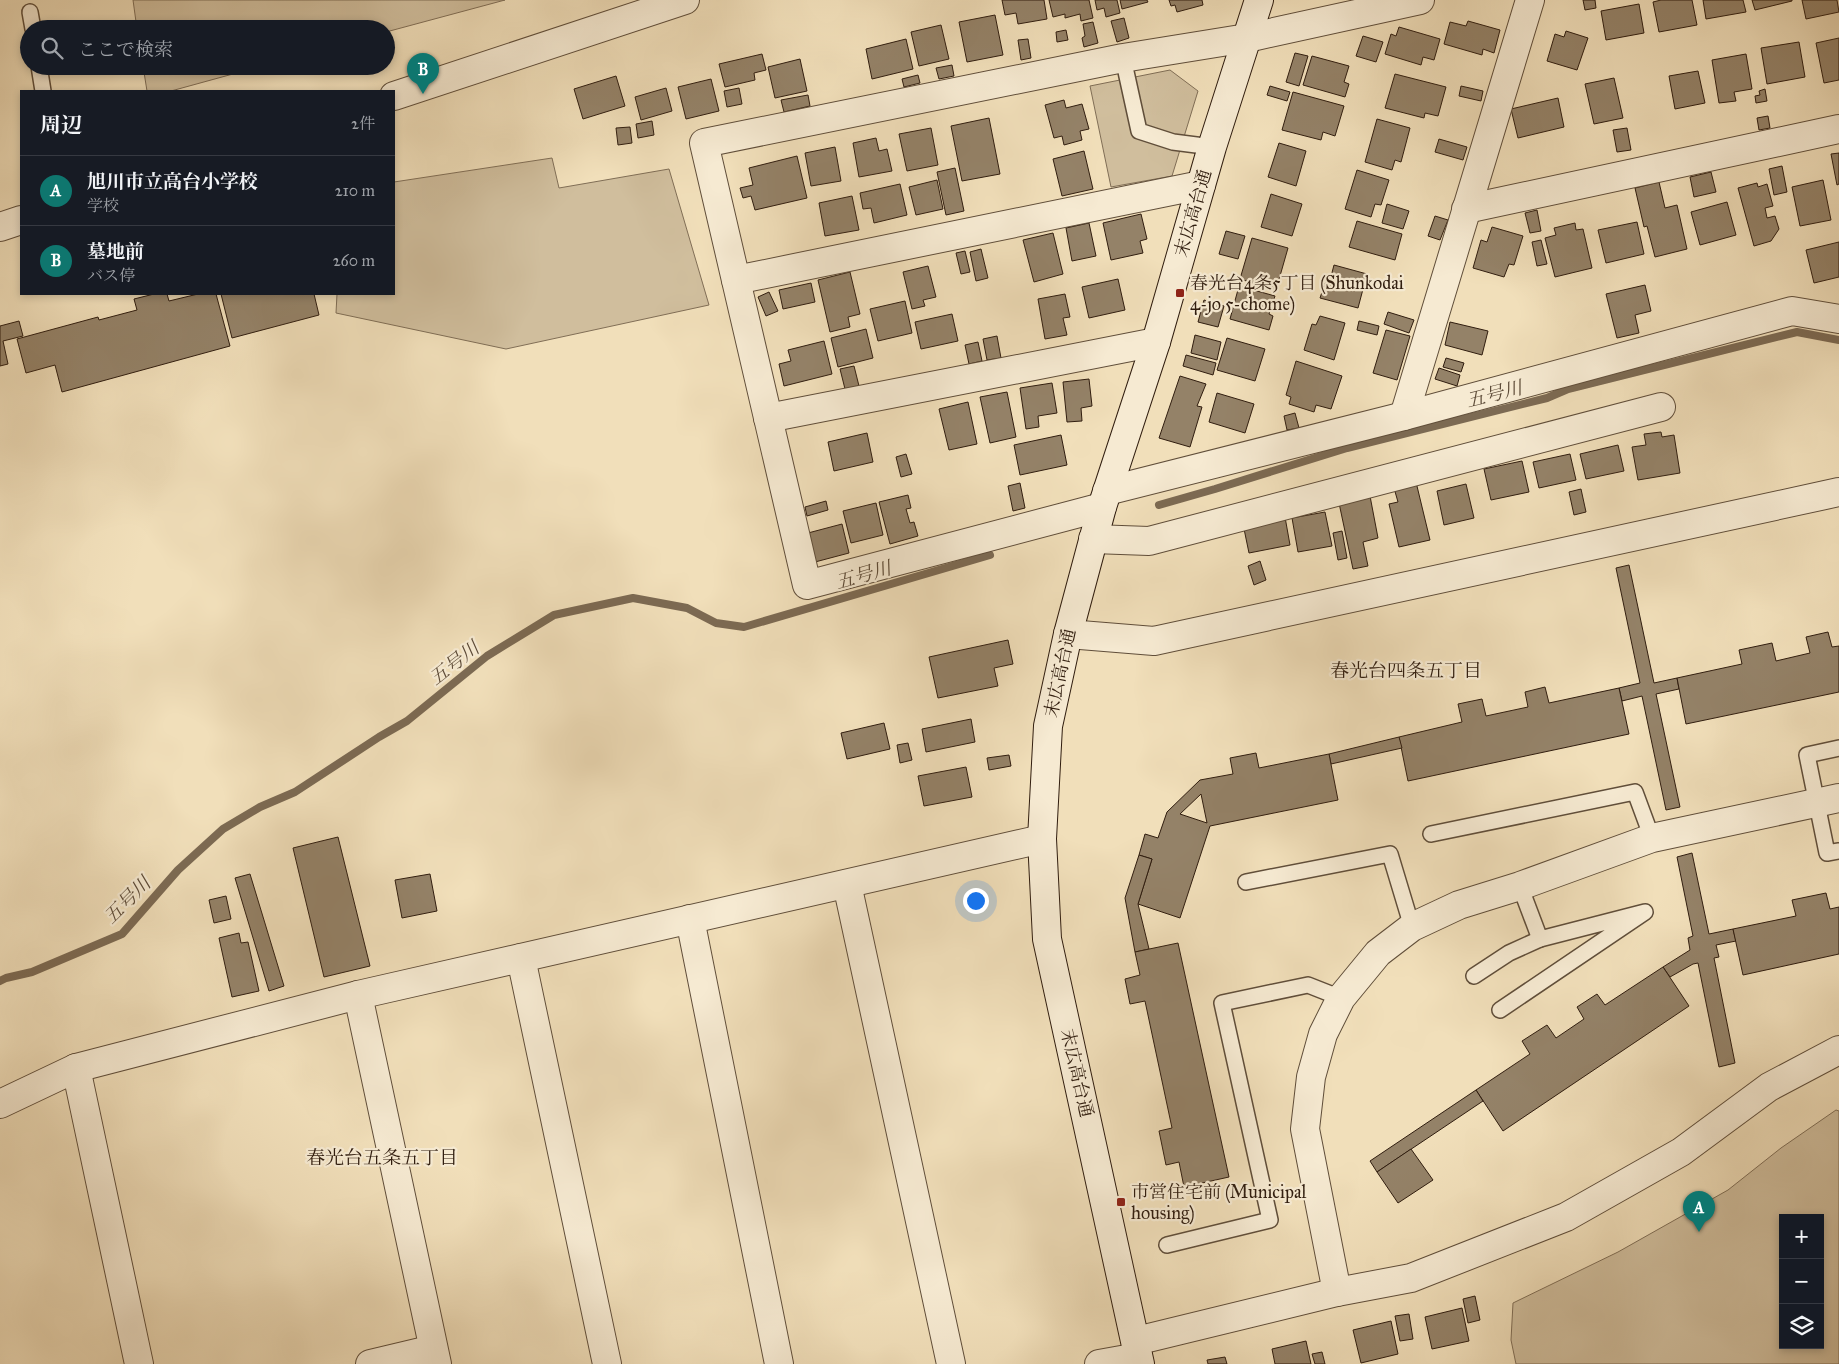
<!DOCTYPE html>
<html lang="ja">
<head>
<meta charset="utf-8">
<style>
	:root { --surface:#171b24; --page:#242831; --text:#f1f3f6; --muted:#9ea1a6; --line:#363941; --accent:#0f766e }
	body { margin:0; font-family:"IM FELL Great Primer","Noto Serif JP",serif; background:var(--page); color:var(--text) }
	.controls { position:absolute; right:15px; bottom:15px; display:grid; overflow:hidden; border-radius:0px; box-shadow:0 2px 8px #0003 }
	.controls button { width:45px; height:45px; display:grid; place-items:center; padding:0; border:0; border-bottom:1px solid var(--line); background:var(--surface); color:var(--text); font:25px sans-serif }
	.you { position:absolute; left:975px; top:900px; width:18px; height:18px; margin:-12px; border:4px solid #fff; border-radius:50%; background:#1a73e8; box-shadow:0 0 0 8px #1a73e833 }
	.badge { display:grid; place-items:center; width:32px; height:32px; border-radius:50%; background:var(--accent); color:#fff; font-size:16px; font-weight:700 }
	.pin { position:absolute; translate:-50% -41px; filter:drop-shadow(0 1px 2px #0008) }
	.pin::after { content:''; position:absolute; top:26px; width:18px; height:15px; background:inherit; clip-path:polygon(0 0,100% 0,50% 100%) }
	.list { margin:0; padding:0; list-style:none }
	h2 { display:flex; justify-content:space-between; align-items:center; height:65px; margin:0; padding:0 20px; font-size:21px }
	h2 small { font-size:16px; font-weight:400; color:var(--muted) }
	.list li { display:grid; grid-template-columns:32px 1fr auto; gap:15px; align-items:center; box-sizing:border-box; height:70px; padding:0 20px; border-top:1px solid var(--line) }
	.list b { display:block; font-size:19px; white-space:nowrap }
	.list p { margin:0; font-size:16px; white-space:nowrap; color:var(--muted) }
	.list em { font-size:16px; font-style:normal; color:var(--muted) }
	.icon { flex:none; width:28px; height:28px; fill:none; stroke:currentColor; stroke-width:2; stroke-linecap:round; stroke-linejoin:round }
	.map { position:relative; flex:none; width:1839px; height:1364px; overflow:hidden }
	.search { position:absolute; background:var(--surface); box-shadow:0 2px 8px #0003; left:20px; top:20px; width:375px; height:55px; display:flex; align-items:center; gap:12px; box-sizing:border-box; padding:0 18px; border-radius:28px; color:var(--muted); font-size:19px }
	.panel { position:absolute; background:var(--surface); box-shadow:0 2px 8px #0003; left:20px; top:90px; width:375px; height:205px; border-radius:0px }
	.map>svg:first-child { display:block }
	.green { fill:#d0be9d; stroke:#806e56; fill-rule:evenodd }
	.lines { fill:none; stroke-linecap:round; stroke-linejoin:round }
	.stream { stroke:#7c6a53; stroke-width:8 }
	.building { fill:#948268; stroke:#301d0f; fill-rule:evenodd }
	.lane-casing { stroke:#604e3a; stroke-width:18 }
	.street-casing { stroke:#604e3a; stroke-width:30 }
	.secondary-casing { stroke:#301d0f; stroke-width:30 }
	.lane { stroke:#f6ead2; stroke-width:15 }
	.street { stroke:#f6ead2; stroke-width:28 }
	.secondary { stroke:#f6ead2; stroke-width:28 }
	.poi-dot { fill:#8f2418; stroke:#f6ead2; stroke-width:2 }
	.labels { text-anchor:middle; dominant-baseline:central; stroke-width:4.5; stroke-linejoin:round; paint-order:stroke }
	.street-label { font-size:18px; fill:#301d0f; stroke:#f6ead2 }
	.poi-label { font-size:18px; fill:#301d0f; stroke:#f6ead2; text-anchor:start }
	.water-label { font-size:19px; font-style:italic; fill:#5c4a37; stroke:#f6ead2 }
	.neighbourhood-label { font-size:19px; fill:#301d0f; stroke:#f6ead2 }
</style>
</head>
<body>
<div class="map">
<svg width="1839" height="1364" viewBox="0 0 1839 1364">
	<rect width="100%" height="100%" fill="#f1dfba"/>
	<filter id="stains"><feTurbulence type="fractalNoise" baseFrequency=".004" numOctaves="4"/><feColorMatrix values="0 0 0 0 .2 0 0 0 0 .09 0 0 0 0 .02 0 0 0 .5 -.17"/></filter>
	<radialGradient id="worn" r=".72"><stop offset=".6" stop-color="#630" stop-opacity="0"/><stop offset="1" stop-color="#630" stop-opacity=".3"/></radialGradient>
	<g class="green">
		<polygon points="133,0 505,0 386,32 386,29 137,29"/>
		<polygon points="143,66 262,66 171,91 147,91"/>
		<polygon points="1170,70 1198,91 1172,176 1111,187 1090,86"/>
		<polygon points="552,158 559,188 669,169 709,305 506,349 336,313 337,294 394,294 394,182"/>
		<path d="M1836,1110L1839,1111V1364H1516L1511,1340L1513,1303L1618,1252L1728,1190L1781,1148ZM1783,1218H1820V1345H1783Z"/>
	</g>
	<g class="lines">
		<g class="stream">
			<polyline points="1159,505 1215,489 1347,448 1547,398 1568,389 1797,332 1839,340"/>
			<polyline points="0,981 6,978 32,972 122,934 178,870 223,829 260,807 295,792 379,737 407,721 487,656 554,615 633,598 687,608 716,623 744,627 990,555"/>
		</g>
	</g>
	<g class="building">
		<polygon points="1002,0 1044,0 1047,19 1018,24 1016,13 1005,15"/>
		<polygon points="1049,0 1089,0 1093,18 1081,21 1080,14 1065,18 1065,14 1053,17"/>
		<polygon points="1095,0 1117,0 1120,13 1106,17 1104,8 1097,10"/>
		<polygon points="1120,0 1147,0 1148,2 1122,9"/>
		<polygon points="1169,0 1202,0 1203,5 1177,12 1175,5 1171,6"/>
		<polygon points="1583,0 1595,0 1596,8 1585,10"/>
		<polygon points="1661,0 1692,0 1697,25 1659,32 1653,2"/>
		<polygon points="1703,0 1743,0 1746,12 1706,19"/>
		<polygon points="1752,0 1792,0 1792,1 1755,10"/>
		<polygon points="1802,0 1837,0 1839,12 1806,19"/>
		<polygon points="1639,4 1644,33 1606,40 1601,11"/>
		<polygon points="995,15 1003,55 967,62 959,22"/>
		<polygon points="1124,18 1129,38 1117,42 1111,21"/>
		<polygon points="1468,21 1500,30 1494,53 1483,49 1482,55 1444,44 1450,22 1466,26"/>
		<polygon points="1093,22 1098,43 1084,47 1082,38 1085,36 1083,24"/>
		<polygon points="941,25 949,59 919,66 911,32"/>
		<polygon points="1399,27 1440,39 1434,60 1423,57 1421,65 1385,54 1391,34 1396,36"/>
		<polygon points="1066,30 1068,40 1057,42 1056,32"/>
		<polygon points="1566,31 1588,38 1577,70 1547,61 1555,34 1564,37"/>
		<polygon points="1363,36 1383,42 1376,62 1356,56"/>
		<polygon points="1839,38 1839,80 1824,83 1816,43"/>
		<polygon points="906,39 913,69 872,79 866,49"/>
		<polygon points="1028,39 1031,58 1021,60 1018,40"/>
		<polygon points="1799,42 1805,77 1767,84 1761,48"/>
		<polygon points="1295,53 1308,56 1299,86 1286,82"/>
		<polygon points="762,54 766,70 754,73 755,80 725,87 719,64"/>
		<polygon points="1746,54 1752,89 1734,92 1736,101 1719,103 1712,60"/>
		<polygon points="1312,56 1349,66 1344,82 1349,84 1345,97 1303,85"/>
		<polygon points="800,59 807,91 775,98 768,67"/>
		<polygon points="952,65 954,76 939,79 936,68"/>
		<polygon points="1698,71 1705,103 1675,109 1669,76"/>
		<polygon points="1395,74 1446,87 1438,116 1425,113 1424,118 1385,108"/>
		<polygon points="918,75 920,83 904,87 902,79"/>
		<polygon points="616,76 625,106 583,119 574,89"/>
		<polygon points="1614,78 1623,118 1594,124 1585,84"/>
		<polygon points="711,79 719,111 686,119 678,87"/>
		<polygon points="1270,86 1290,92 1287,101 1267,95"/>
		<polygon points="1461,86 1483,91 1481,101 1459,96"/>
		<polygon points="666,88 672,111 641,120 635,97"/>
		<polygon points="739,88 742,104 727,107 724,91"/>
		<polygon points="1765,89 1767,101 1756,103 1755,96 1760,95 1759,91"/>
		<polygon points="1293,92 1344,106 1335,136 1323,132 1321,140 1282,130"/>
		<polygon points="808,95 810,106 784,112 781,100"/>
		<polygon points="1558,98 1564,127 1518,138 1511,109"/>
		<polygon points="1064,100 1066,108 1082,104 1089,129 1080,131 1082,140 1064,145 1062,136 1054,138 1045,105"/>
		<polygon points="1768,116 1770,128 1759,130 1757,118"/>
		<polygon points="989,118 1000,174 962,181 951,126"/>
		<polygon points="1377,119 1410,128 1401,162 1395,160 1392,170 1365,162"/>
		<polygon points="652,121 654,135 638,138 636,124"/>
		<polygon points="630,127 632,143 618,145 616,128"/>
		<polygon points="931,128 938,165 907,171 899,134"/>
		<polygon points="1627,128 1631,150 1617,152 1613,130"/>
		<polygon points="876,138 879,151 887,149 892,171 859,177 853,143"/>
		<polygon points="1439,139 1467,147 1463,160 1435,152"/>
		<polygon points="1279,143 1306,151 1296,186 1268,177"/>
		<polygon points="835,147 841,181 811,186 805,153"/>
		<polygon points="1084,151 1093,189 1062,196 1053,159"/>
		<polygon points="1839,153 1839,184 1837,185 1831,154"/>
		<polygon points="797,156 807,198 755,210 751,196 743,198 740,188 753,185 749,168"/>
		<polygon points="1782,166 1787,192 1774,195 1769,169"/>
		<polygon points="955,168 964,211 946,215 937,172"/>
		<polygon points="1357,170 1389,180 1381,205 1375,204 1371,217 1345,209"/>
		<polygon points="1711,172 1716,192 1694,197 1690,177"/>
		<polygon points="937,180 943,209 916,215 909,187"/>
		<polygon points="1823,180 1831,220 1800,226 1792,187"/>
		<polygon points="1659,182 1665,208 1677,205 1687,249 1655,257 1647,226 1644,227 1635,188"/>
		<polygon points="1757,183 1758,187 1767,184 1773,206 1765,208 1767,218 1775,216 1779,229 1771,241 1754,246 1738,188"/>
		<polygon points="900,184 907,215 874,223 871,208 863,209 860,193"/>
		<polygon points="1271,194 1302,204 1292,236 1261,227"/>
		<polygon points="852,196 859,230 825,236 819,203"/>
		<polygon points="1727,202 1736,235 1700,245 1691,212"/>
		<polygon points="1387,204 1409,211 1403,229 1382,223"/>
		<polygon points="1537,210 1541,231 1530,233 1525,213"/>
		<polygon points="1141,214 1147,239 1140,241 1143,253 1111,260 1103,223"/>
		<polygon points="1435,216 1448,220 1440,240 1428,236"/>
		<polygon points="1357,221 1402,234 1395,260 1349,247"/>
		<polygon points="1637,222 1644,254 1606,263 1598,230"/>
		<polygon points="1089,223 1096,256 1072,261 1066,228"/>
		<polygon points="1575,223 1576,230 1583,229 1592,268 1555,277 1545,238 1556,235 1554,228"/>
		<polygon points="1492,227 1523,236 1514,265 1509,264 1504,277 1473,268 1481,240 1487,242"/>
		<polygon points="1226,231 1245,236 1238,259 1219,254"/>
		<polygon points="1053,233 1063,274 1034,282 1023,240"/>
		<polygon points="1252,238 1288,248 1276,290 1240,279"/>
		<polygon points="1541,240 1547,264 1537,266 1532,242"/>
		<polygon points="1839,242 1839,277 1814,283 1806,250"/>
		<polygon points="981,249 988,278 976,281 970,252"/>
		<polygon points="965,251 970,272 961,274 956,253"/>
		<polygon points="1334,265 1367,274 1358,308 1320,298 1325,283 1329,284"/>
		<polygon points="928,266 936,297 923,300 925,306 912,309 903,272"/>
		<polygon points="850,272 860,314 848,317 850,327 830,332 818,280"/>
		<polygon points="1118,279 1125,310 1089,318 1082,287"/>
		<polygon points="811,283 815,302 783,309 779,290"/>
		<polygon points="1645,285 1651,311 1635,315 1639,333 1617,338 1606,294"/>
		<polygon points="1239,286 1275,296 1269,314 1273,316 1269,330 1230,319"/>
		<polygon points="769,292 778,311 766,316 758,297"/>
		<polygon points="154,294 167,294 169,301 198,294 216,294 230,346 62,392 55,365 26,373 17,339 98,317 99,320 137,310 134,299"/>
		<polygon points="221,294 314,294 319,315 232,338"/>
		<polygon points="1065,294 1070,317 1063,318 1067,335 1045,339 1038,299"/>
		<polygon points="1204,300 1224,306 1218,327 1198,322"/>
		<polygon points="905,301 912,333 878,341 870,309"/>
		<polygon points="1388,312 1414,320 1409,333 1384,324"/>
		<polygon points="952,314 958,341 921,349 915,322"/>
		<polygon points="1320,316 1345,323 1334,360 1304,350 1312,324 1316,325"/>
		<polygon points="19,321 23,336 3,341 8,364 0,366 0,326"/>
		<polygon points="1359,321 1379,326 1377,335 1357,330"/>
		<polygon points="1450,322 1488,331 1482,355 1445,345"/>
		<polygon points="866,329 873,358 838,367 831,338"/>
		<polygon points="1386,330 1410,336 1397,380 1373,373"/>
		<polygon points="1195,335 1221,342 1217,360 1191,353"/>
		<polygon points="997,336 1001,358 987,360 983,339"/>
		<polygon points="1227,338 1265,349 1255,381 1217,370"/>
		<polygon points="824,341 832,374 784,386 779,364 791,361 788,350"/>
		<polygon points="978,342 982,361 969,364 965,345"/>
		<polygon points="1186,355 1216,363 1213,375 1183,366"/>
		<polygon points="1446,358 1464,363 1461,372 1443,367"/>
		<polygon points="1296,361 1342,376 1331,409 1316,405 1314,412 1289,404 1291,397 1286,395"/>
		<polygon points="854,366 859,386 845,389 840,369"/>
		<polygon points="1439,368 1460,375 1457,386 1435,379"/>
		<polygon points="1180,376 1206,384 1197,406 1202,407 1190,447 1159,438"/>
		<polygon points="1089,379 1092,406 1081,408 1082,421 1067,422 1063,382"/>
		<polygon points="1052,383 1057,413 1038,416 1039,427 1026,429 1020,388"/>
		<polygon points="1007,392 1016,437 990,443 980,397"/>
		<polygon points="1217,393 1254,404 1245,433 1209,422"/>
		<polygon points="968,402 977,444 949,450 939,409"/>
		<polygon points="1295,413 1299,428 1287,430 1284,416"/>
		<polygon points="1661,432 1662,437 1674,435 1680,473 1638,480 1632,447 1646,445 1644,434"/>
		<polygon points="867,433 873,462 834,471 828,442"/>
		<polygon points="1061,435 1067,465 1020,475 1014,445"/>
		<polygon points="1618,445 1624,471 1586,479 1580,454"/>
		<polygon points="906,454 912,474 901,477 896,457"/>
		<polygon points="1570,454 1576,480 1539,488 1533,462"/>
		<polygon points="1522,461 1529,492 1491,500 1484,469"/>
		<polygon points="1416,482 1430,540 1399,547 1389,504 1398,502 1394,488"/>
		<polygon points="1020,483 1025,508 1013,511 1008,486"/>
		<polygon points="1466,484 1474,518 1444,525 1437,491"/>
		<polygon points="1581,489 1586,512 1574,515 1569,492"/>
		<polygon points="908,495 911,508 906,509 910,523 914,522 918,536 890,544 879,502"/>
		<polygon points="1370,496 1378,538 1363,542 1368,566 1353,569 1339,503"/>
		<polygon points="826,501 828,510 807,516 805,507"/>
		<polygon points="876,503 883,535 851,543 843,511"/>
		<polygon points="1325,512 1332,546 1298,552 1292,518"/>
		<polygon points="1285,517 1290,545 1249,553 1243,524"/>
		<polygon points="842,524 849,553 815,562 808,533"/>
		<polygon points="1342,531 1347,558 1338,560 1333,533"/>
		<polygon points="1260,561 1266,580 1254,585 1248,566"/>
		<polygon points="1629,565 1654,683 1677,678 1679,689 1656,694 1680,807 1666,810 1642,696 1622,701 1619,688 1640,683 1616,568"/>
		<polygon points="1828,632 1832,647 1839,646 1839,692 1686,724 1677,678 1742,664 1739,650 1772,643 1776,661 1810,653 1806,637"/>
		<polygon points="1008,640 1013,664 994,668 998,686 938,698 929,657"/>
		<polygon points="1545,687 1549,703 1619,688 1629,734 1408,781 1399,737 1462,722 1458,704 1482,699 1486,716 1528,707 1525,692"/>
		<polygon points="971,719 975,742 926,752 922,729"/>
		<polygon points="884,723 890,749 847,759 841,733"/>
		<polygon points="1399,737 1402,748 1331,764 1329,754"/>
		<polygon points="908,743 912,760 900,763 897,745"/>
		<path d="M1256,753L1259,768L1329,754L1338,800L1210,826L1180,918L1138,904L1152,859L1139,855L1145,834L1158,838L1167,812L1200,780L1233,774L1230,758ZM1201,794L1207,823L1180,814Z"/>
		<polygon points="1009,755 1011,766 989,770 987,758"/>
		<polygon points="966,767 972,797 924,806 918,776"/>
		<polygon points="338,837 370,966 324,977 293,848"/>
		<polygon points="1692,853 1709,934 1733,929 1736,941 1716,945 1719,957 1714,958 1735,1063 1719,1067 1698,963 1693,964 1670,977 1663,967 1690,950 1688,938 1693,936 1677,857"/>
		<polygon points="1139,855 1152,859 1138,904 1149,949 1135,952 1125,898"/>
		<polygon points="250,874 284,986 269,991 235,878"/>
		<polygon points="430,874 437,911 402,918 395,880"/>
		<polygon points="1826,893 1830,909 1839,907 1839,954 1743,975 1733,929 1796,916 1792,900"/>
		<polygon points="226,896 231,919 214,923 209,900"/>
		<polygon points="239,933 241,943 248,942 259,991 232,997 219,938"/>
		<polygon points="1178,943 1229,1177 1184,1187 1179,1162 1166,1165 1159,1131 1172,1128 1145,1001 1130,1004 1125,979 1140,975 1135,952"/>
		<polygon points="1663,967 1689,1006 1503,1131 1476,1090 1530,1054 1522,1041 1547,1025 1556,1038 1584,1019 1577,1007 1597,994 1605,1005"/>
		<polygon points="1476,1090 1483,1101 1377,1172 1370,1161"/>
		<polygon points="1411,1149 1433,1180 1398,1203 1377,1172"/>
		<polygon points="1475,1296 1480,1320 1468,1323 1463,1299"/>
		<polygon points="1462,1308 1469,1341 1432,1349 1425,1317"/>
		<polygon points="1409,1314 1413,1339 1400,1341 1395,1316"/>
		<polygon points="1391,1321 1398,1354 1361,1363 1353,1330"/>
		<polygon points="1306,1341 1311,1364 1275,1364 1272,1349"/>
		<polygon points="1322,1352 1325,1364 1315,1364 1312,1354"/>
		<polygon points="1225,1357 1227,1364 1208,1364 1207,1360"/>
	</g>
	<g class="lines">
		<defs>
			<g id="lane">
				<polyline points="30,12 33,29"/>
				<polyline points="1123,58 1139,131 1173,142 1212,147"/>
				<polyline points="39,66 43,91"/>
				<polyline points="1839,748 1807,755 1827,853 1839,851"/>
				<polyline points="1431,834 1635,792 1652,838"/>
				<polyline points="1246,882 1390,854 1412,927"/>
				<polyline points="1474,976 1509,953 1540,939"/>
				<polyline points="1500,1010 1645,912 1540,939 1520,886"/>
				<polyline points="1167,1245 1270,1220 1222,1003 1308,985 1341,998"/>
			</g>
			<g id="street">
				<polyline points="394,96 685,0"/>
				<polyline points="1466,209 1839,129"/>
				<polyline points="0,227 21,220"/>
				<polyline points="736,280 1201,185"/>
				<polyline points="1404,416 1530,0"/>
				<polyline points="768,418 1156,342"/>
				<polyline points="1107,491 1404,416 1792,311 1839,319"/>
				<polyline points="1102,507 807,585 704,143 1123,58 1247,38 1420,0"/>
				<polyline points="1093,539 1149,541 1661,407"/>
				<polyline points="1068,634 1154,641 1839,492"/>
				<polyline points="847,884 951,1364"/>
				<polyline points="690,919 779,1364"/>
				<polyline points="521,958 607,1364"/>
				<polyline points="358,995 437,1364"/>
				<polyline points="76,1068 139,1364"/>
				<polyline points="0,1104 76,1068 358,995 1042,839"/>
				<polyline points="1337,1292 1305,1129 1311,1077 1323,1034 1341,998 1378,953 1412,927 1459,905 1520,886 1652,838 1839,798"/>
				<polyline points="1136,1341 1337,1292 1411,1278 1566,1217 1681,1152 1769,1087 1839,1050"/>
				<polyline points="370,1364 433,1349"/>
				<polyline points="1099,1364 1138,1357"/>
			</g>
			<polyline id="secondary" points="1140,1364 1047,939 1042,839 1048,726 1068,634 1102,507 1156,342 1212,147 1259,0"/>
		</defs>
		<use href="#lane" class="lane-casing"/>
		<use href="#street" class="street-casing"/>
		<use href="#secondary" class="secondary-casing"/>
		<use href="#lane" class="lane"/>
		<use href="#street" class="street"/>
		<use href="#secondary" class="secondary"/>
	</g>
	<g class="poi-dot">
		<rect x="1175" y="288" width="10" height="10" rx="2.5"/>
		<rect x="1116" y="1197" width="10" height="10" rx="2.5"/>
	</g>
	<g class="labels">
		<g class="street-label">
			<text transform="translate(1193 213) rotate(-74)">末広高台通</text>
			<text transform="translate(1060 673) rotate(-78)">末広高台通</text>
			<text transform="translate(1077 1073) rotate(77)">末広高台通</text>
		</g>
		<g class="poi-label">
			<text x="1190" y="283">春光台4条5丁目 (Shunkodai<tspan x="1190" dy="21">4-jo 5-chome)</tspan></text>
			<text x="1131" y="1192">市営住宅前 (Municipal<tspan x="1131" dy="21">housing)</tspan></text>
		</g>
		<g class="water-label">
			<text transform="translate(1494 394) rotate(-14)">五号川</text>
			<text transform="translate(863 575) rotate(-16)">五号川</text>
			<text transform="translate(454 663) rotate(-38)">五号川</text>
			<text transform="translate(127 900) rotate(-45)">五号川</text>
		</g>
		<g class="neighbourhood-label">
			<text x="1406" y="670">春光台四条五丁目</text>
			<text x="382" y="1157">春光台五条五丁目</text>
		</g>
	</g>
	<rect width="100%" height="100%" filter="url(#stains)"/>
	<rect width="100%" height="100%" fill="url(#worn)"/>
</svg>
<div class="controls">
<button>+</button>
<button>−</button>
<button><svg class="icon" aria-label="layers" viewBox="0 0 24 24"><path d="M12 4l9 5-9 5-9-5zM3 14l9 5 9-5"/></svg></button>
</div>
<div class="you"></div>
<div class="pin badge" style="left:1699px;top:1232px">A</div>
<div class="pin badge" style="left:423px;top:94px">B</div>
<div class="search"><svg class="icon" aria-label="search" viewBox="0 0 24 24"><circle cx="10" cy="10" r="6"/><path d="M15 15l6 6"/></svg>ここで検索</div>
<section class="panel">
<h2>周辺<small>2件</small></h2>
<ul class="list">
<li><span class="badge">A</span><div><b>旭川市立高台小学校</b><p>学校</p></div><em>210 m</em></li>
<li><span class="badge">B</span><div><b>墓地前</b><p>バス停</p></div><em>260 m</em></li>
</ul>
</section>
</div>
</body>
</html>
